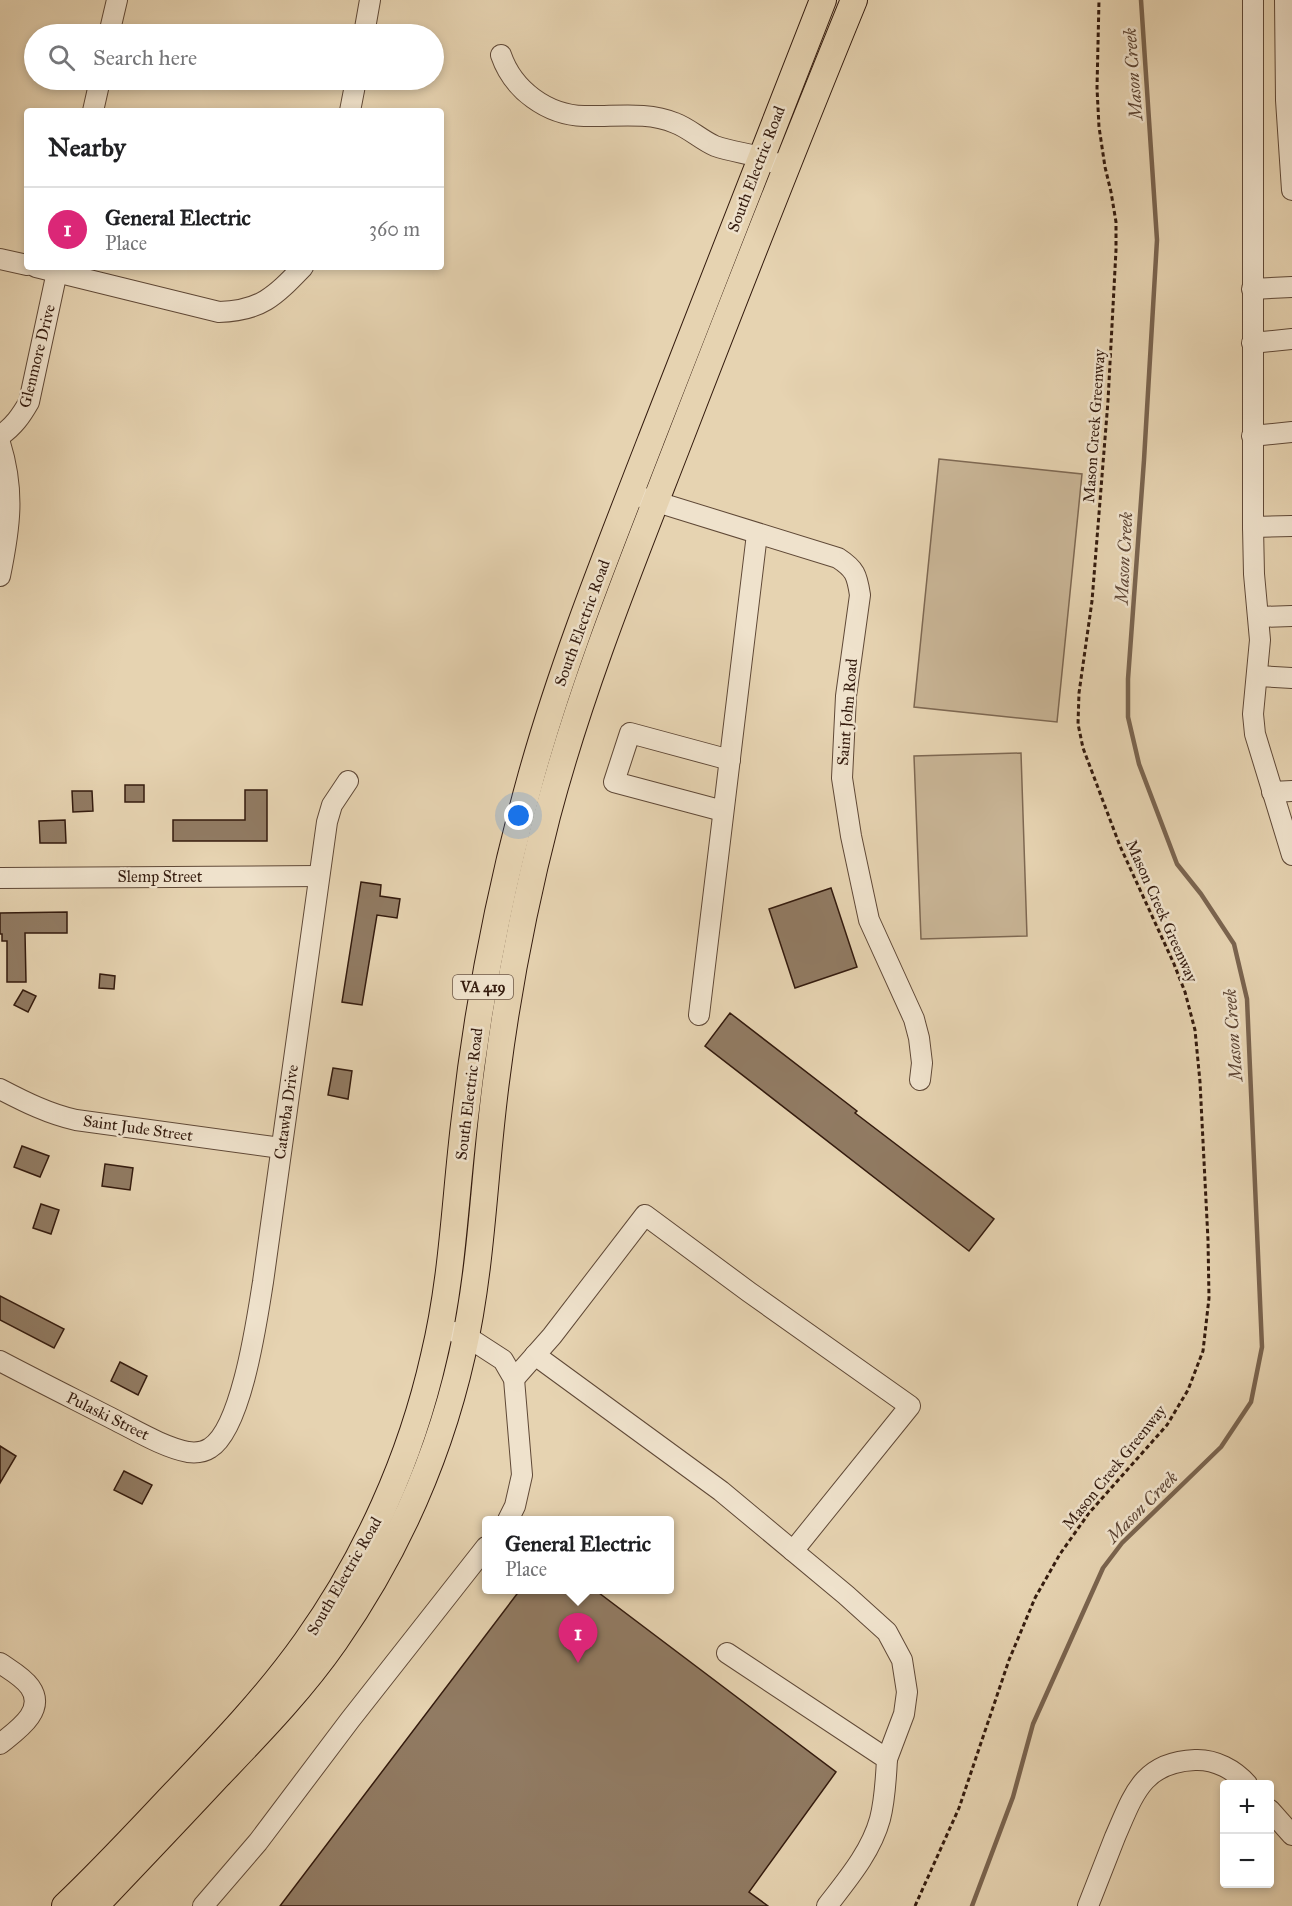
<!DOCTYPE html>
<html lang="en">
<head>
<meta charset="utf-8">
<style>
	:root { --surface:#fff; --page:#f6f6f6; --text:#202124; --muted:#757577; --line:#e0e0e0; --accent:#db2777 }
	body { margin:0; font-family:"IM FELL Great Primer",serif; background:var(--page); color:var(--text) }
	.controls { position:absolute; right:18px; bottom:18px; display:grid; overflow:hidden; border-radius:6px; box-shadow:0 3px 9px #0003 }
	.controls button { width:54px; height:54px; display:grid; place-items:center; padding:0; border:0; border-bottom:2px solid var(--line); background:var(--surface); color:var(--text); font:30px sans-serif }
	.you { position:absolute; left:519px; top:816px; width:21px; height:21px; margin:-15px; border:4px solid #fff; border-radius:50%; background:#1a73e8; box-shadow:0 0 0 9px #1a73e833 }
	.badge { display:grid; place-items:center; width:39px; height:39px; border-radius:50%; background:var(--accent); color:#fff; font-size:20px; font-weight:700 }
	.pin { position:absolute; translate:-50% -50px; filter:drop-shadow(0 2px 3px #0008) }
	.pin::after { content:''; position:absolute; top:32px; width:21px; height:18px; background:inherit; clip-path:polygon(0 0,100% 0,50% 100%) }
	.popup { position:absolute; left:482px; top:1516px; width:192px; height:78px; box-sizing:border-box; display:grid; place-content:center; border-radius:6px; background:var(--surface); filter:drop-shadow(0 2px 4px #0005); font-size:20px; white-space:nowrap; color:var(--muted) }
	.popup b { font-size:22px; color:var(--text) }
	.popup::after { content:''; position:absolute; left:50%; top:100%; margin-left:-12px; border:12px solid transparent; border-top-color:var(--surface) }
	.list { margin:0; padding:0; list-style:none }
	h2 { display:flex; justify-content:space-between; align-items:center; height:78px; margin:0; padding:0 24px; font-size:26px }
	h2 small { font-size:20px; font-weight:400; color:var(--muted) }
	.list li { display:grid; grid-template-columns:39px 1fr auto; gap:18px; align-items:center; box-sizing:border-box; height:84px; padding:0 24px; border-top:2px solid var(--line) }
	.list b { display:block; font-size:22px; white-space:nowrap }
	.list p { margin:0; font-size:20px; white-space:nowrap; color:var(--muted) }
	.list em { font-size:20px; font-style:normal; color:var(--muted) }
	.icon { flex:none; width:33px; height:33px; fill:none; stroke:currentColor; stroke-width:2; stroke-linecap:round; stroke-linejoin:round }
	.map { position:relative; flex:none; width:1292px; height:1906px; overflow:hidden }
	.search { position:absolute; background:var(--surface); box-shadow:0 3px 9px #0003; left:24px; top:24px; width:420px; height:66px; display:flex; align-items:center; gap:15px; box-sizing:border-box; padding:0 21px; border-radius:33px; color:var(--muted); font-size:22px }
	.panel { position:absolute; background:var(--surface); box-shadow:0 3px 9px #0003; left:24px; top:108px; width:420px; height:162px; border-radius:6px }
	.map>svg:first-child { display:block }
	.green { fill:#c8b495; stroke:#7e6852; stroke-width:1.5 }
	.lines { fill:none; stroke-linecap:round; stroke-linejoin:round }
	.stream { stroke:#7a644f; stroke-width:4.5 }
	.building { fill:#917b63; stroke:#341b0e; stroke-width:1.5 }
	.minor-casing { stroke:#604937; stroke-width:22 }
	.major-casing { stroke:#341b0e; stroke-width:28 }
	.path { stroke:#341b0e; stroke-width:3; stroke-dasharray:4.5 3; stroke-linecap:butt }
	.minor { stroke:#efe2cc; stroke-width:20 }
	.major { stroke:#e6d3b1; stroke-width:26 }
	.labels { text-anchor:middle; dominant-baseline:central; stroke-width:5; stroke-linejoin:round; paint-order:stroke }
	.shield { fill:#efe2cc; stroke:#6c5747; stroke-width:1.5 }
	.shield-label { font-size:15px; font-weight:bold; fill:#341b0e }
	.street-label { font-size:16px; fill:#341b0e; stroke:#efe2cc }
	.water-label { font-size:18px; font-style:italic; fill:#5d4534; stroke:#efe2cc }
</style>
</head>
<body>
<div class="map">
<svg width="1292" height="1906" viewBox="0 0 1292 1906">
	<rect width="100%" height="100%" fill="#e6d3b1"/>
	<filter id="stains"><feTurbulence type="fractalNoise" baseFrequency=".00333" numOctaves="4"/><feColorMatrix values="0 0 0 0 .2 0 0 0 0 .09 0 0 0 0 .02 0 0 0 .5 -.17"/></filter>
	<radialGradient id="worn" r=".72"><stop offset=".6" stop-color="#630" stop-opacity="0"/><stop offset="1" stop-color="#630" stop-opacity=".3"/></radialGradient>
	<g class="green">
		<polygon points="939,459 1082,474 1057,722 914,707"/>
		<polygon points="1021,753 1027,936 921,939 914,756"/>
	</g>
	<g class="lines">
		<polyline class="stream" points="972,1906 1013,1797 1033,1724 1103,1568 1122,1543 1221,1447 1251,1402 1262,1347 1247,999 1234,944 1201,894 1177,864 1139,764 1128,717 1128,679 1144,460 1157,240 1141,0"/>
	</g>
	<g class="building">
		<rect x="125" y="785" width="19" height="17"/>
		<polygon points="245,790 267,790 267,841 173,841 173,820 245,820"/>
		<polygon points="72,791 92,791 93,811 73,812"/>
		<polygon points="65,820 66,843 40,843 39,821"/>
		<polygon points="361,882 381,885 380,896 400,899 397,918 377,915 362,1005 342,1002"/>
		<polygon points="831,888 857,967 795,988 769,909"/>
		<polygon points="67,912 67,933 25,933 26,982 7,982 7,941 2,941 2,934 0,934 0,913"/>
		<polygon points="100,974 115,976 114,989 99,988"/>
		<polygon points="23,990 36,996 28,1012 14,1005"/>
		<polygon points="730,1013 857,1111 855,1113 994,1219 969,1251 705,1046"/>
		<polygon points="333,1068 352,1071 348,1099 328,1095"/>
		<polygon points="22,1146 49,1156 40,1177 14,1167"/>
		<polygon points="105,1164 133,1168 130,1190 102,1186"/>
		<polygon points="41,1204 59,1210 51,1234 33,1228"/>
		<polygon points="0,1296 64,1329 54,1348 0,1320"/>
		<polygon points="120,1362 147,1376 138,1395 111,1381"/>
		<polygon points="0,1446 16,1456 0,1483"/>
		<polygon points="124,1471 152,1485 142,1504 114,1490"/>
		<polygon points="520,1590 595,1590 836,1772 749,1892 768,1906 280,1906"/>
	</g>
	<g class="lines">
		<defs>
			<g id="minor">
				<polyline points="1253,0 1253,527 1254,574 1260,640 1253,714 1255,734 1292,855"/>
				<polyline points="1285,0 1286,100 1292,190"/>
				<polyline points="109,34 117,0"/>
				<polyline points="364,34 370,0"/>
				<path d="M501,55C513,90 547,115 584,116C614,117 647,111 675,123C689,128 701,140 715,146C729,151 745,153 760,157C768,160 777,164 785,167"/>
				<polyline points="93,111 100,80"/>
				<polyline points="350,111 356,80"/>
				<polyline points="0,259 27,265"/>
				<path d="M36,267L219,312C261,311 275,296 303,267"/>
				<polyline points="1252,289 1292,287"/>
				<polyline points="1252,343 1292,339"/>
				<path d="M0,436C14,426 21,416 29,402L58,267"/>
				<polyline points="1252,436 1292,432"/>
				<path d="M0,443C15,491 10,527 0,576"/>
				<path d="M644,498L838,558C855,569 857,575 860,595L846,696L842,778L851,836L869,920L914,1019L919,1038L922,1063L920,1080"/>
				<polyline points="1253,527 1292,526"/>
				<polyline points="1259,617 1292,616"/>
				<polyline points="1258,676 1292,678"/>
				<polyline points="1272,792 1292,791"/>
				<polyline points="723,811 614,782 630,733 730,760"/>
				<polyline points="0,878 319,876"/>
				<polyline points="699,1015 757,534"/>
				<path d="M0,1089C25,1102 49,1114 76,1120L281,1148"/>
				<polyline points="455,1332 466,1336 503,1360 514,1379 522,1475 515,1506 508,1520"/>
				<polyline points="535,1355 721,1491 846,1595 887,1632 902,1660 907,1692 904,1714 887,1759"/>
				<path d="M0,1361C38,1381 76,1400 113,1419C137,1431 163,1447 188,1452C196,1453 204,1452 210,1448C242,1428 257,1319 263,1282L327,822L332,805L348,781"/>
				<polyline points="514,1379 552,1336 645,1215 749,1292 910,1406 793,1551"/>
				<path d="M727,1653L887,1759C886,1779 885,1800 880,1819C871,1852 847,1880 827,1906"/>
				<path d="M0,1663C10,1670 23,1677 30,1687C47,1711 16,1731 0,1744"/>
				<polyline points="1270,1810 1292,1835"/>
				<polyline points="203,1906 258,1842 350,1720 486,1547"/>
				<path d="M1088,1906C1097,1883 1106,1860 1115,1837C1133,1796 1142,1762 1195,1760C1215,1759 1235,1770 1247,1784"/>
			</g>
			<g id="major">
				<path d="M65,1906C103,1870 139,1831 175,1793C221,1745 267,1697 306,1642C366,1558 411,1458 434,1356C453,1278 455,1196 465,1117C478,1002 500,889 531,777C563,662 608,551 651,440C708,293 765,146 823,0"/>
				<path d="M95,1906C136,1863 177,1820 218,1776C259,1733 301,1690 335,1641C395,1555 439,1457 462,1355C483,1263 484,1167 497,1074C508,987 525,901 547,816C580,691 629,570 676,449C734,299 793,149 854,0"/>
			</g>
		</defs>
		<use href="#minor" class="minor-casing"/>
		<use href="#major" class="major-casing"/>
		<polyline class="path" points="915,1906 959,1808 1009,1660 1035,1598 1060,1554 1089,1513 1167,1425 1188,1390 1203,1351 1209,1298 1208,1240 1200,1082 1195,1030 1185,992 1174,964 1120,846 1083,748 1078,724 1079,693 1092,601 1108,401 1116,250 1116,222 1111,192 1105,167 1099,127 1097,88 1099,0"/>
		<use href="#minor" class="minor"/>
		<use href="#major" class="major"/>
	</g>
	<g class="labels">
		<rect class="shield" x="453" y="975" width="60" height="24" rx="4.5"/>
		<g class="shield-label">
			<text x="483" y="987">VA 419</text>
		</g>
		<g class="street-label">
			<text transform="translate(756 169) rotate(-69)">South Electric Road</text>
			<text transform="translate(37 356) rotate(-76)">Glenmore Drive</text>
			<text transform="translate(1094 426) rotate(-86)">Mason Creek Greenway</text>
			<text transform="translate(582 623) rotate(-70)">South Electric Road</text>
			<text transform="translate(847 712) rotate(-85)">Saint John Road</text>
			<text x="160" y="876">Slemp Street</text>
			<text transform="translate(1162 911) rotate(66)">Mason Creek Greenway</text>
			<text transform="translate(469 1094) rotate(-83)">South Electric Road</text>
			<text transform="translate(286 1112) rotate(-82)">Catawba Drive</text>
			<text transform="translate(138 1128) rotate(8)">Saint Jude Street</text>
			<text transform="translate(108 1416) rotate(26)">Pulaski Street</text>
			<text transform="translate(1114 1467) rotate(-51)">Mason Creek Greenway</text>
			<text transform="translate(344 1576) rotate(-60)">South Electric Road</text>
		</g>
		<g class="water-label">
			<text transform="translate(1133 74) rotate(-94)">Mason Creek</text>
			<text transform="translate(1124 558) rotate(-87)">Mason Creek</text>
			<text transform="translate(1233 1035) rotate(-94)">Mason Creek</text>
			<text transform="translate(1142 1507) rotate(-45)">Mason Creek</text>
		</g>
	</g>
	<rect width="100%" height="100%" filter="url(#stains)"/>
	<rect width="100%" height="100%" fill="url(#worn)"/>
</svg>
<div class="controls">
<button>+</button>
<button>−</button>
</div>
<div class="you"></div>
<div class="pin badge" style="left:578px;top:1663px">1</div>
<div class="popup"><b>General Electric</b>Place</div>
<div class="search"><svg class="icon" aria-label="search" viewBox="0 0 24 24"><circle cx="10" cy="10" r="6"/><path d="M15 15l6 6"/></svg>Search here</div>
<section class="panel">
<h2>Nearby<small></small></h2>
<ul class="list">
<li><span class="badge">1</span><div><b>General Electric</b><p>Place</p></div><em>360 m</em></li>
</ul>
</section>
</div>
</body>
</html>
